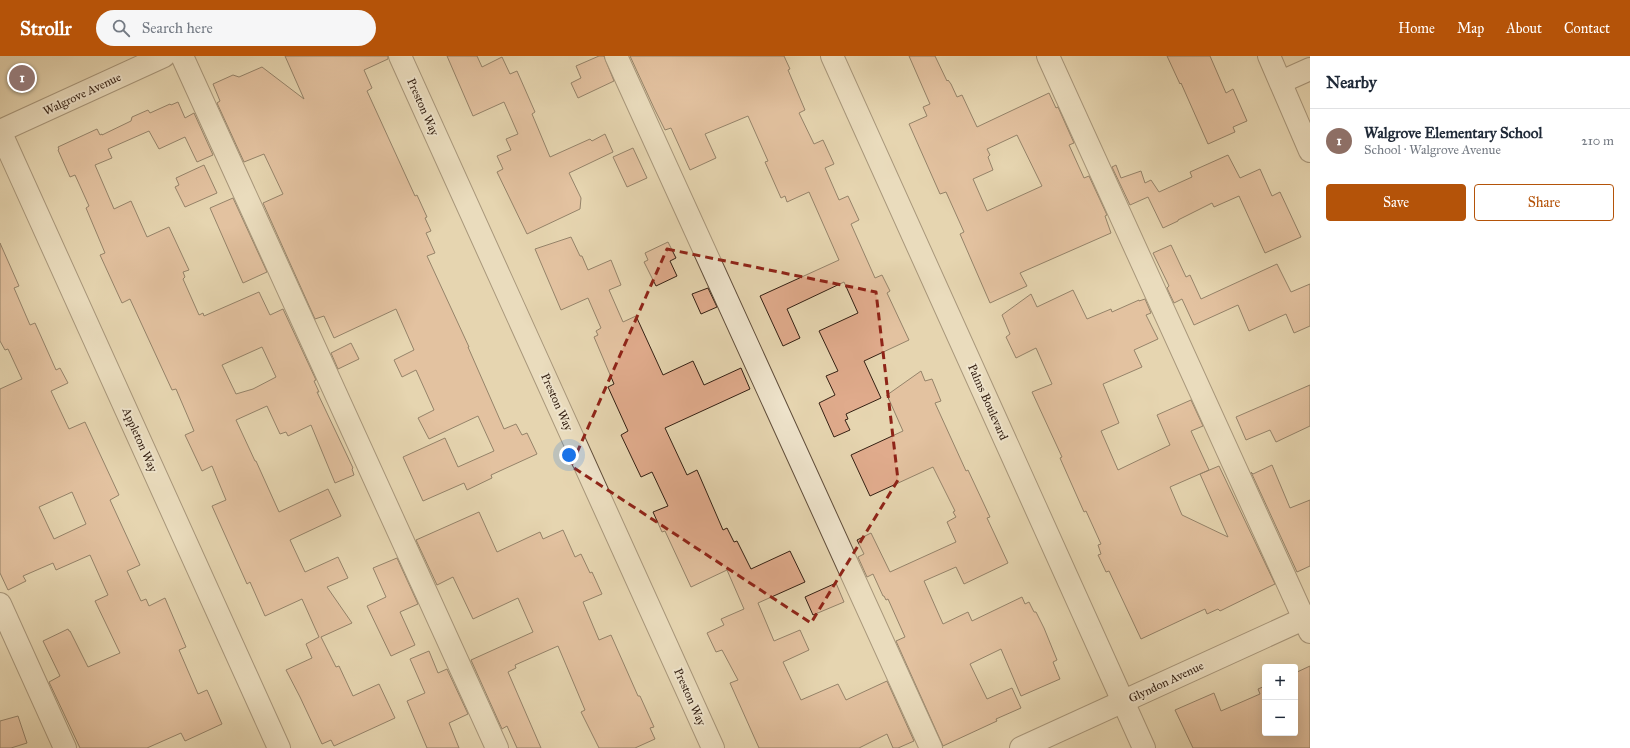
<!DOCTYPE html>
<html lang="en">
<head>
<meta charset="utf-8">
<style>
	:root { --surface:#fff; --page:#f6f6f7; --text:#1f2937; --muted:#747a83; --line:#e0e1e3; --accent:#b45309 }
	body { margin:0; font-family:"IM FELL Great Primer",serif; background:var(--page); color:var(--text) }
	.controls { position:absolute; right:12px; bottom:12px; display:grid; overflow:hidden; border-radius:4px; box-shadow:0 4px 16px #0002 }
	.controls button { width:36px; height:36px; display:grid; place-items:center; padding:0; border:0; border-bottom:1px solid var(--line); background:var(--surface); color:var(--text); font:20px sans-serif }
	.you { position:absolute; left:569px; top:399px; width:14px; height:14px; margin:-10px; border:3px solid #fff; border-radius:50%; background:#1a73e8; box-shadow:0 0 0 6px #1a73e833 }
	.badge { display:grid; place-items:center; width:26px; height:26px; border-radius:50%; background:var(--accent); color:#fff; font-size:13px; font-weight:700 }
	.pin { position:absolute; translate:-50% -50%; border:2px solid #fff; box-shadow:0 1px 4px #0006 }
	.list { margin:0; padding:0; list-style:none }
	h2 { display:flex; justify-content:space-between; align-items:center; height:52px; margin:0; padding:0 16px; font-size:17px }
	h2 small { font-size:13px; font-weight:400; color:var(--muted) }
	.list li { display:grid; grid-template-columns:26px 1fr auto; gap:12px; align-items:center; box-sizing:border-box; height:64px; padding:0 16px; border-top:1px solid var(--line) }
	.list b { display:block; font-size:15px; white-space:nowrap }
	.list p { margin:0; font-size:13px; white-space:nowrap; color:var(--muted) }
	.list em { font-size:13px; font-style:normal; color:var(--muted) }
	.actions { display:flex; gap:8px; padding:12px 16px }
	.actions a { flex:1; padding:9px 0; border:1px solid var(--accent); border-radius:4px; text-align:center; font-size:14px; color:var(--accent) }
	.actions .main { background:var(--accent); color:#fff }
	.icon { flex:none; width:22px; height:22px; fill:none; stroke:currentColor; stroke-width:2; stroke-linecap:round; stroke-linejoin:round }
	.map { position:relative; flex:none; width:1310px; height:692px; overflow:hidden }
	header { display:flex; align-items:center; gap:24px; box-sizing:border-box; height:56px; padding:0 20px; background:var(--accent); color:#fff }
	header strong { font-size:19px }
	nav { display:flex; gap:22px; margin-inline-start:auto; font-size:14px }
	.search { width:280px; height:36px; background:var(--page); display:flex; align-items:center; gap:10px; box-sizing:border-box; padding:0 14px; border-radius:22px; color:var(--muted); font-size:15px }
	main { display:flex }
	aside { flex:1; background:var(--surface) }
	.map>svg:first-child { display:block }
	.building { fill:#e0ab8c; stroke:#342013; fill-rule:evenodd }
	.lines { fill:none; stroke-linecap:round; stroke-linejoin:round }
	.minor-casing { stroke:#604d3a; stroke-width:24 }
	.minor { stroke:#efe4cc; stroke-width:22 }
	.marked { fill:none; stroke:#8f2418; stroke-width:3; stroke-dasharray:8 5; stroke-linejoin:round }
	.labels { text-anchor:middle; dominant-baseline:central; stroke-width:4; stroke-linejoin:round; paint-order:stroke }
	.street-label { font-size:12px; fill:#342013; stroke:#efe4cc }
</style>
</head>
<body>
<header>
<strong>Strollr</strong>
<div class="search"><svg class="icon" aria-label="search" viewBox="0 0 24 24"><circle cx="10" cy="10" r="6"/><path d="M15 15l6 6"/></svg>Search here</div>
<nav><a>Home</a><a>Map</a><a>About</a><a>Contact</a></nav>
</header>
<main>
<div class="map">
<svg width="1310" height="692" viewBox="0 0 1310 692">
	<rect width="100%" height="100%" fill="#e6d5b0"/>
	<filter id="stains"><feTurbulence type="fractalNoise" baseFrequency=".005" numOctaves="4"/><feColorMatrix values="0 0 0 0 .2 0 0 0 0 .09 0 0 0 0 .02 0 0 0 .5 -.17"/></filter>
	<radialGradient id="worn" r=".72"><stop offset=".6" stop-color="#630" stop-opacity="0"/><stop offset="1" stop-color="#630" stop-opacity=".3"/></radialGradient>
	<g class="building">
		<polygon points="285,0 388,0 388,3 364,14 372,32 367,35 415,140 417,139 427,161 425,162 431,175 426,177 435,197 427,200 469,291 468,291 504,373 516,368 522,379 527,377 537,398 491,419 492,422 467,434 464,427 423,445 403,401 445,382 458,411 494,395 478,360 429,383 418,362 434,354 416,314 402,321 394,304 414,294 396,253 334,282 324,260 315,263 263,147 283,138 264,98 244,106 217,47 220,45 213,28 233,19 239,21 262,11 304,43"/>
		<polygon points="447,0 477,0 482,11 502,1 510,18 517,15 535,56 532,58 550,101 590,83 592,85 605,78 613,96 569,117 581,142 580,153 527,178 497,116 503,113 497,100 511,94 506,83 518,78 504,46 473,60"/>
		<polygon points="599,0 604,0 614,25 578,42 571,27 581,22 576,10"/>
		<polygon points="630,0 784,0 790,13 788,14 805,54 799,57 814,88 823,84 834,108 825,112 839,144 848,140 859,164 851,168 875,222 882,219 890,235 887,237 909,284 864,305 881,342 846,358 848,363 845,364 850,374 834,381 819,347 835,339 826,320 838,315 819,275 858,257 844,226 787,253 800,282 783,290 760,240 839,204 809,136 787,146 785,140 781,142 765,106 768,105 748,60 705,78 716,102 690,114 671,72 665,74 654,52"/>
		<path d="M909,0H935L947,25L948,24L951,28L957,41L962,39L977,71L1049,37L1056,52L1058,51L1074,87L1069,89L1084,122L1089,120L1107,159L1105,160L1111,177L1020,217L1027,230L990,247L960,178L964,176L946,136L940,138L909,68L927,60L923,51L930,48ZM1017,79L1042,130L987,155L973,123L993,114L988,101L990,99L987,93Z"/>
		<polygon points="1167,0 1210,0 1226,37 1233,33 1247,65 1233,71 1235,76 1208,88 1181,27 1180,28"/>
		<path d="M178,46L185,62L194,57L213,99L197,106L185,81L159,93L149,75L108,93L112,102L95,109L114,153L131,145L147,181L169,171L189,214L183,216L185,221L183,223L199,259L203,257L204,260L259,236L270,259L283,253L316,324L314,325L319,336H317L353,412L352,413L354,419L335,427L311,369L288,380L286,376L280,378L267,350L236,364L255,405H256L279,456L328,433L341,460L290,484L305,516L338,501L348,522L327,531L352,567L321,581L336,611L339,610L353,640L379,628L395,662L334,690L331,684L322,688L300,641L286,614L312,602L306,588L319,581L302,543L265,560L250,526L247,528L212,450L226,444L212,410L202,415L185,379L194,375L176,333L172,334L130,243L122,247L100,199L105,197L86,152L89,150L75,119L70,121L58,94L59,93L58,91L97,73L100,79L102,78V79L131,65L132,61L148,54L150,57L170,48L171,49ZM262,291L276,321L253,333L236,338L222,309Z"/>
		<polygon points="633,92 647,122 627,131 613,101"/>
		<polygon points="1228,99 1240,122 1260,113 1272,140 1280,136 1301,181 1265,197 1239,140 1214,151 1212,147 1178,164 1178,165 1163,172 1148,141 1130,149 1112,111 1116,109 1121,122 1141,115 1145,127 1151,124 1159,136 1192,121 1190,116"/>
		<polygon points="204,109 217,137 185,151 175,131 179,129 176,122"/>
		<polygon points="233,142 267,216 243,227 210,152"/>
		<polygon points="571,181 580,200 582,200 588,214 611,204 621,229 609,234 623,266 636,260 663,319 693,305 704,329 741,312 750,333 665,372 687,419 697,414 723,474 727,472 734,486 737,485 751,513 790,495 805,526 758,547 774,585 800,574 809,594 783,606 801,644 838,628 846,644 887,625 914,685 898,692 893,692 887,678 859,692 759,692 730,627 738,624 722,594 716,596 707,577 724,569 721,563 744,553 727,514 691,531 665,475 662,476 653,456 668,450 652,416 641,421 621,379 628,375 608,331 614,328 594,281 598,279 596,275 601,272 588,242 561,254 535,193"/>
		<polygon points="668,186 676,202 670,205 677,220 656,230 644,206 648,204 645,197"/>
		<path d="M0,187L19,230L14,232L30,269L35,267L56,314L60,312L68,327L51,335L69,373L85,366L119,439L110,444L140,509L127,515L141,545L146,543L149,550L165,542L186,591L179,594L198,638L207,634L222,668L185,685L181,677L147,692H80L49,626L60,620L43,585L68,573L69,575H70L88,611L120,597L95,545L108,539L90,499L56,514L53,507L23,520L26,525L8,534L0,517V333L22,323L8,293L5,294L0,285ZM72,436L86,468L54,483L39,451Z"/>
		<polygon points="1171,189 1186,221 1190,219 1201,243 1277,208 1291,236 1310,228 1310,270 1294,277 1286,258 1249,275 1238,249 1194,269 1182,243 1174,247 1167,232 1169,230 1153,197"/>
		<polygon points="708,232 717,251 701,258 692,238"/>
		<polygon points="1073,234 1087,263 1111,253 1112,256 1139,244 1139,245 1145,243 1151,257 1146,259 1158,283 1134,294 1142,311 1103,328 1119,367 1101,375 1118,414 1170,389 1157,359 1191,344 1203,370 1191,375 1209,414 1170,431 1182,459 1228,481 1200,418 1219,410 1275,528 1220,555 1218,553 1207,558 1205,553 1141,583 1109,515 1106,516 1098,499 1101,498 1098,489 1101,488 1086,455 1084,456 1060,402 1062,401 1032,336 1052,328 1036,292 1016,302 1006,281 1010,278 1002,259 1031,238 1037,251"/>
		<polygon points="351,287 359,303 338,313 331,297"/>
		<polygon points="921,315 925,325 932,323 941,345 935,347 966,415 968,414 990,461 987,462 1008,507 964,528 956,511 924,525 943,568 968,556 972,565 1022,541 1025,548 1029,546 1034,556 1036,556 1044,572 1057,604 1053,606 1060,623 1021,640 1001,593 970,608 987,643 1012,632 1021,652 996,663 997,665 943,690 896,585 905,581 888,543 886,544 884,540 883,540 873,518 867,521 858,501 864,498 857,484 871,477 890,516 956,486 947,466 956,461 953,456 955,455 933,411 870,440 851,399 903,375 887,339"/>
		<polygon points="1310,329 1310,370 1276,386 1270,374 1246,384 1236,361"/>
		<polygon points="1272,409 1290,452 1310,444 1310,510 1297,516 1251,416 1253,418"/>
		<polygon points="479,456 497,496 540,476 543,483 563,474 575,501 581,498 590,517 592,516 602,538 583,546 599,584 611,579 638,640 640,640 654,671 650,672 655,683 635,692 599,692 581,656 585,654 558,590 515,609 516,612 508,616 541,692 517,692 507,670 502,673 471,604 533,576 518,542 473,563 453,521 437,529 416,484"/>
		<polygon points="397,502 418,548 400,556 415,589 391,600 367,550 386,541 373,512"/>
		<polygon points="836,527 844,546 813,559 805,541"/>
		<polygon points="429,595 438,617 447,613 468,658 449,667 459,692 427,692 407,645 425,637 410,603"/>
		<polygon points="1310,610 1310,692 1193,692 1175,654 1214,637 1221,655 1260,638 1258,633 1265,630 1265,677 1295,677 1295,617"/>
		<polygon points="18,660 27,687 11,692 0,692 0,665"/>
	</g>
	<g class="lines">
		<defs>
			<g id="minor">
				<polyline points="182,0 497,692"/>
				<polyline points="400,0 713,692"/>
				<polyline points="616,0 931,692"/>
				<polyline points="832,0 1144,692"/>
				<polyline points="1048,0 1310,576"/>
				<polyline points="1269,0 1310,95"/>
				<polyline points="1281,26 1310,13"/>
				<polyline points="0,75 279,692"/>
				<polyline points="0,75 164,0"/>
				<polyline points="0,548 65,692"/>
				<polyline points="1021,692 1310,560"/>
			</g>
		</defs>
		<use href="#minor" class="minor-casing"/>
		<use href="#minor" class="minor"/>
	</g>
	<path d="M0 0H1310V692H0ZM667,193L876,236L898,424L811,567L571,410Z" fill="#e6d5b0" fill-opacity=".55" fill-rule="evenodd"/>
	<path class="marked" d="M667,193L876,236L898,424L811,567L571,410Z"/>
	<g class="labels">
		<g class="street-label">
			<text transform="translate(82 38) rotate(-25)">Walgrove Avenue</text>
			<text transform="translate(423 51) rotate(66)">Preston Way</text>
			<text transform="translate(557 346) rotate(66)">Preston Way</text>
			<text transform="translate(988 346) rotate(66)">Palms Boulevard</text>
			<text transform="translate(140 384) rotate(66)">Appleton Way</text>
			<text transform="translate(1166 626) rotate(-25)">Glyndon Avenue</text>
			<text transform="translate(690 641) rotate(66)">Preston Way</text>
		</g>
	</g>
	<rect width="100%" height="100%" filter="url(#stains)"/>
	<rect width="100%" height="100%" fill="url(#worn)"/>
</svg>
<div class="controls">
<button>+</button>
<button>−</button>
</div>
<div class="you"></div>
<div class="pin badge" style="left:22px;top:22px;background:#8d6e63">1</div>
</div>
<aside>
<h2>Nearby<small></small></h2>
<ul class="list">
<li><span class="badge" style="background:#8d6e63">1</span><div><b>Walgrove Elementary School</b><p>School · Walgrove Avenue</p></div><em>210 m</em></li>
</ul>
<div class="actions"><a class="main">Save</a><a>Share</a></div>
</aside>
</main>
</body>
</html>
